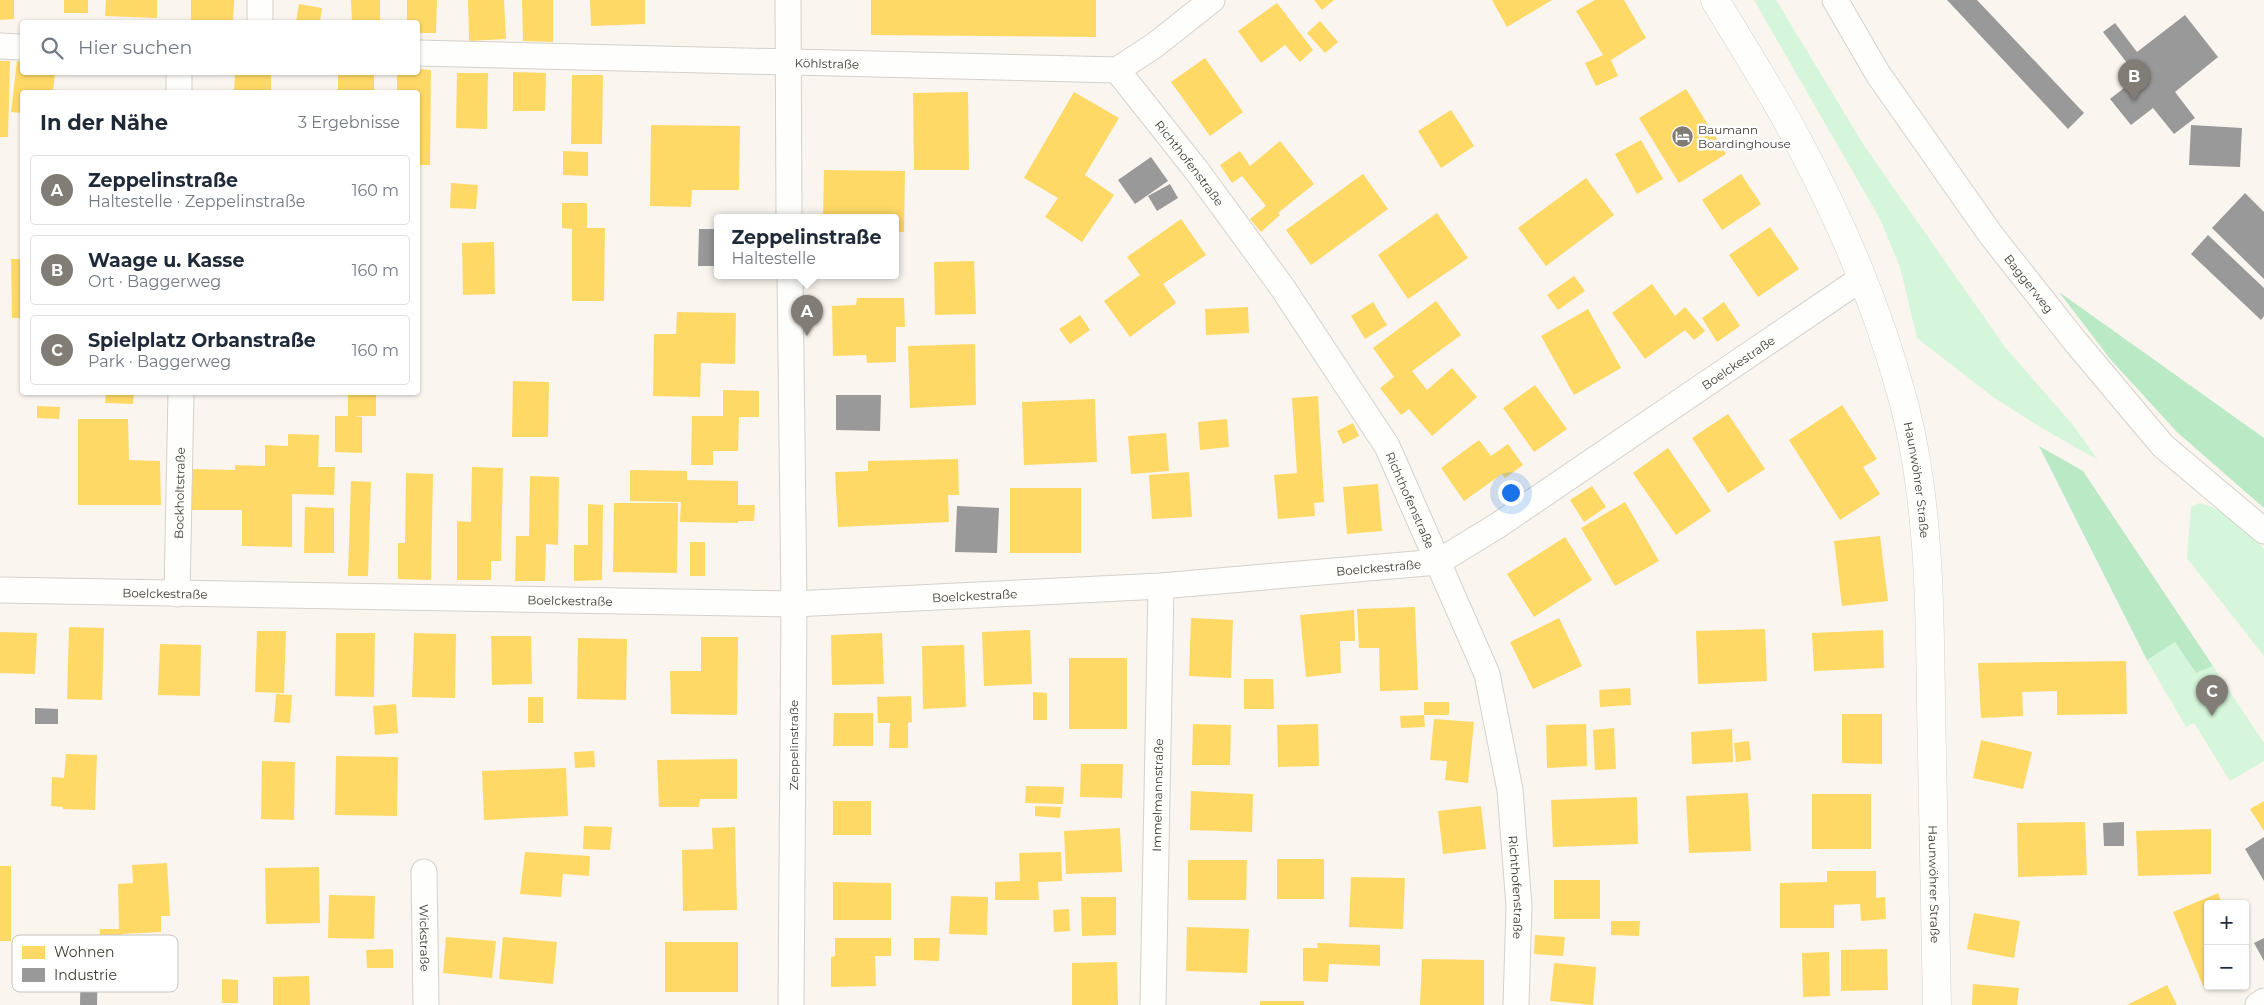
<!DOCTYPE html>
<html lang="de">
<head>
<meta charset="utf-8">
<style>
	:root { --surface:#fff; --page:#f6f6f7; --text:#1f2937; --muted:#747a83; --line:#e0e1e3; --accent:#817c75 }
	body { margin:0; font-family:Montserrat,sans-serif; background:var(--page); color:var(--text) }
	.controls { position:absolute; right:15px; bottom:15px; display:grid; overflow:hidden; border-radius:5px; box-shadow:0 1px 4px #0004 }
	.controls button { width:45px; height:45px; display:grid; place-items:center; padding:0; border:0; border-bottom:1px solid var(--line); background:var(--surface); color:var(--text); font:25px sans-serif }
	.you { position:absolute; left:1510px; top:492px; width:18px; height:18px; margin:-12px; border:4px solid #fff; border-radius:50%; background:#1a73e8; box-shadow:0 0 0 8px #1a73e833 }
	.badge { display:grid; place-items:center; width:32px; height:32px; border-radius:50%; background:var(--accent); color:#fff; font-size:16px; font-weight:700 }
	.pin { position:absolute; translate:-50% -41px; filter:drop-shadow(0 1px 2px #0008) }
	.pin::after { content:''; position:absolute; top:26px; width:18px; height:15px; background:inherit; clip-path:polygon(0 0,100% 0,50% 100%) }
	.popup { position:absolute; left:714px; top:214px; width:185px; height:65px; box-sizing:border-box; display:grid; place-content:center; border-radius:5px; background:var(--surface); filter:drop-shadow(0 1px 4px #0005); font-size:16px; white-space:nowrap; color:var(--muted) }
	.popup b { font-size:19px; color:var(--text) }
	.popup::after { content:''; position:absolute; left:50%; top:100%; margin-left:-10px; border:10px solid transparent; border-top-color:var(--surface) }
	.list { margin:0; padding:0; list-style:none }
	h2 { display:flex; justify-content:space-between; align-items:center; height:65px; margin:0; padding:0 20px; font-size:21px }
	h2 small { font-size:16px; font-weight:400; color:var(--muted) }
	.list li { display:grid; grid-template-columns:32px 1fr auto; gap:15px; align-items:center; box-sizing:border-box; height:70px; margin:0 10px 10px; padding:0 10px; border:1px solid var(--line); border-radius:5px }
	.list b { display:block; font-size:19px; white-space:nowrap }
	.list p { margin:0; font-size:16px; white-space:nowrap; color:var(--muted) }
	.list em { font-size:16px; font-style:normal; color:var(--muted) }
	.icon { flex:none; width:28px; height:28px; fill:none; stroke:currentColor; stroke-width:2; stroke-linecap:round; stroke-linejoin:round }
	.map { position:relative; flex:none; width:2264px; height:1005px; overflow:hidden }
	.search { position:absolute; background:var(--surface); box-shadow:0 1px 4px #0004; left:20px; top:20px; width:400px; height:55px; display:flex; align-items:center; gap:12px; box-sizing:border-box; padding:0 18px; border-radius:5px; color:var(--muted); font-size:19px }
	.panel { position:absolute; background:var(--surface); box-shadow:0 1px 4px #0004; left:20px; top:90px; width:400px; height:305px; border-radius:5px }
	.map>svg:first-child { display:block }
	.green { fill:#d6f6db }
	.forest { fill:#b9e9c5 }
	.homes { fill:#ffd966 }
	.industry { fill:#999 }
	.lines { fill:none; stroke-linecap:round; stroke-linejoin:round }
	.minor-casing { stroke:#d5d1cb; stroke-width:27 }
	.tertiary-casing { stroke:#d5d1cb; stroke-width:29 }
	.minor { stroke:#fefefd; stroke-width:25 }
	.tertiary { stroke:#fefefd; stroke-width:28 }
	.labels { text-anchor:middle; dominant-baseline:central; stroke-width:5; stroke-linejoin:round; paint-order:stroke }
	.street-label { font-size:12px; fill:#403b34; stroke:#fff }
	.poi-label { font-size:12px; fill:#403b34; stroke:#fff; text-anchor:start }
	.key { fill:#fff; stroke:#c6c4c2; stroke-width:1 }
	.key-label { font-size:14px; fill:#403b34 }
</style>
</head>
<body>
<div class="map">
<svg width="2264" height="1005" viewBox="0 0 2264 1005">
	<rect width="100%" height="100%" fill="#faf5ef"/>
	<g class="green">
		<polygon points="1754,0 1776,0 1865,147 2005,347 2073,425 2098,460 2040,427 1993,397 1917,338 1900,267 1880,219"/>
		<path d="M2200,503C2227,510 2246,529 2264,549V656L2187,558L2191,507Z"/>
		<polygon points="2175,642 2196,673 2213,666 2264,743 2264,761 2230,781 2194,723 2186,727 2147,660"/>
	</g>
	<g class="forest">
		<polygon points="2059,292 2264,438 2264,508 2177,432 2111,360"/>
		<polygon points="2039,446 2083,471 2213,666 2196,673 2175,642 2147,660"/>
	</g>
	<g class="homes">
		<polygon points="0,0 14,0 14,19 0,20"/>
		<rect x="64" y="0" width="24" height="13"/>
		<polygon points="106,0 157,0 157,18 105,16"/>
		<polygon points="191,0 234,0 233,22 191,21"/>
		<polygon points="351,0 380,0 380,22 352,22"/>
		<polygon points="407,0 437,0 436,33 418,33 418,22 407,22"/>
		<polygon points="468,0 504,0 506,39 469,41"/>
		<polygon points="522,0 553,0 553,42 523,41"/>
		<polygon points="590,0 645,0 645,24 591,26"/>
		<polygon points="871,0 1096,0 1096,37 871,35"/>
		<polygon points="1314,0 1334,0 1322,10"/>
		<polygon points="1492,0 1552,0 1507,27"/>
		<polygon points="1595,0 1624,0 1646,38 1611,60 1618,76 1596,86 1585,63 1603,55 1576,11"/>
		<polygon points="1277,3 1313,50 1300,62 1285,45 1261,63 1238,31"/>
		<polygon points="299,4 322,8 320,22 296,22"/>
		<polygon points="1320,21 1338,42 1325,53 1307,33"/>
		<polygon points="1205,58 1243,112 1210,136 1171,82"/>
		<polygon points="0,61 10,61 8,137 0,137"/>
		<polygon points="17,61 22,62 22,72 55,72 53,92 22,92 22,113 11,112"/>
		<polygon points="418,69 431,70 430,165 418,165 418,92 397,92 397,72 418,72"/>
		<rect x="338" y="72" width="36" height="20"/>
		<polygon points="513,72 546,73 545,111 513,111"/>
		<polygon points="457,73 488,73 487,129 456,128"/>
		<polygon points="235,75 271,75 271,92 234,92"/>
		<polygon points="572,75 603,75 602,144 571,144"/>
		<polygon points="1686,89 1726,154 1679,183 1639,118"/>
		<polygon points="968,92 969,170 914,170 913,93"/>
		<polygon points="1074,92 1119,118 1085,175 1114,195 1082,242 1045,217 1058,198 1024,178"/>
		<polygon points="1451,110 1474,146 1441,168 1418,131"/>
		<polygon points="651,125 740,126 739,190 692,190 691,207 650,206"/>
		<polygon points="1641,140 1663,179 1637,194 1615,154"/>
		<polygon points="1280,141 1314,184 1278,213 1280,215 1261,232 1250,219 1266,206 1242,176 1232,183 1220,165 1240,151 1250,166"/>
		<polygon points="563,151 588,152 588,176 563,175"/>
		<polygon points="824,170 905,171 904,232 896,232 896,217 823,217"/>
		<polygon points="1363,174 1388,209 1311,265 1286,230"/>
		<polygon points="1741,174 1761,204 1722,230 1702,200"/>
		<polygon points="1586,178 1614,215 1546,266 1518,228"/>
		<polygon points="451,183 478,185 476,209 450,208"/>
		<polygon points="562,203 587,203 587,228 605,228 604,301 572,301 572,229 562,228"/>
		<polygon points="1437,213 1468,258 1408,299 1378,255"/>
		<polygon points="1181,219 1206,255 1163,284 1176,303 1130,337 1104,301 1140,275 1127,257"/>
		<polygon points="1770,227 1799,269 1758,297 1729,255"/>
		<polygon points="494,242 495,294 463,295 462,243"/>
		<polygon points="11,259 22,259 22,318 12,318"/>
		<polygon points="974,261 976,314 935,315 934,262"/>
		<polygon points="1574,276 1585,291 1558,310 1547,295"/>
		<polygon points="1652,284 1675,316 1685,307 1705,331 1694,340 1685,330 1645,359 1612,313"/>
		<polygon points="857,298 904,298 905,327 896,327 896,362 867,363 866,355 833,356 832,306 856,305"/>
		<polygon points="1436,301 1461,335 1412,371 1427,390 1452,368 1477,397 1432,436 1409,409 1401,415 1380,388 1394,377 1373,348"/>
		<polygon points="1373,302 1387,325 1365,339 1351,316"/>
		<polygon points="1724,302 1740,326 1717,342 1702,318"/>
		<polygon points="1248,307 1249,333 1206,335 1205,309"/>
		<polygon points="1588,309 1621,368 1574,395 1541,336"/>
		<polygon points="677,312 736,313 735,364 701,363 700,397 653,396 654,334 676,334"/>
		<polygon points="1080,315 1090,330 1070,344 1059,329"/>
		<polygon points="975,344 976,405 910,408 908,346"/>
		<polygon points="513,381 549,382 548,437 512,437"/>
		<polygon points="1535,385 1567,429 1534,452 1503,408"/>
		<polygon points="723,390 759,391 759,417 739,417 738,451 713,451 713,465 691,465 692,416 723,416"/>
		<polygon points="106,392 134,392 133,404 105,403"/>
		<polygon points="348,392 376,392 376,416 353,416 362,417 362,453 335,452 335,416 348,416"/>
		<polygon points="1318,396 1324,502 1314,503 1315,516 1278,519 1274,475 1297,473 1292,398"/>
		<polygon points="1095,399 1097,462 1024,465 1022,402"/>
		<polygon points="1842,405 1877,459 1863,467 1880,494 1840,520 1789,440"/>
		<polygon points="37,406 60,407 59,419 37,418"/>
		<polygon points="1728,414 1765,469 1728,493 1692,438"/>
		<polygon points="78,419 128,419 129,460 160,461 161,505 78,505"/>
		<polygon points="1227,419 1229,447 1200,450 1198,422"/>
		<polygon points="1353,423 1359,436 1343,444 1337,431"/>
		<polygon points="1166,433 1169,471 1131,474 1128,436"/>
		<polygon points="288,434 319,435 318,467 335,467 334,495 292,494 292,547 242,546 242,510 189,510 190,469 235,470 235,465 265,466 265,445 288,446"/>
		<polygon points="1479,440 1491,456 1508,444 1523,465 1505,478 1502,474 1464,501 1441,468"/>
		<polygon points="1668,448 1711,511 1676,535 1633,473"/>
		<polygon points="958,459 959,495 948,495 949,522 838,527 835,472 868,471 868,461"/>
		<polygon points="472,467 503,468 501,561 491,561 491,580 457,580 457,521 471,522"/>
		<polygon points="630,470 687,471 687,480 738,481 738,505 755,505 754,521 738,521 738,523 680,522 681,502 630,501"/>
		<polygon points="1189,472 1192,517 1152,519 1149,475"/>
		<polygon points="406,473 433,474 431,580 398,579 398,543 405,543"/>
		<polygon points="530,476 559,477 558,545 546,544 545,581 515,581 516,536 529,536"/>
		<polygon points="351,481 371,482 368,576 348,576"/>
		<polygon points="1378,484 1382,531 1347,534 1343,487"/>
		<polygon points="1592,486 1606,507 1584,522 1570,500"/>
		<rect x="1010" y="488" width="71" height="65"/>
		<polygon points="1625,502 1659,561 1615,586 1581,528"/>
		<polygon points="614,503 678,503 677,573 613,572"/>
		<polygon points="588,504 603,505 602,580 574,581 574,545 588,545"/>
		<polygon points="305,507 334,508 334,553 304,553"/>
		<polygon points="1880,536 1888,601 1842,606 1834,541"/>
		<polygon points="1565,537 1592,580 1534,617 1507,574"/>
		<rect x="690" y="542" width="15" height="34"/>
		<polygon points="1415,607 1418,690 1380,691 1379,648 1359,648 1357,609"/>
		<polygon points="1354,610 1355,641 1340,641 1341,673 1306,677 1300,615"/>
		<polygon points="1191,618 1233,620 1231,678 1189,676"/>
		<polygon points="1559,618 1582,666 1533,689 1510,642"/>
		<polygon points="69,627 104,628 102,700 67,699"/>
		<polygon points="1765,629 1767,681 1698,684 1696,631"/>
		<polygon points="1030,630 1032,684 984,686 982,632"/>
		<polygon points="1883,630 1884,668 1814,671 1812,633"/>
		<polygon points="257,631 286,631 284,693 255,692"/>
		<polygon points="0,632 37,633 35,674 0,673"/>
		<polygon points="336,633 375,633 374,697 335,696"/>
		<polygon points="414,633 456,634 455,698 412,697"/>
		<polygon points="882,633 884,684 832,685 831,635"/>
		<polygon points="491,636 531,636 532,684 492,685"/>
		<polygon points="701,637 738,637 737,715 671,714 670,671 701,671"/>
		<polygon points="578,638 627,639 626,700 577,699"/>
		<polygon points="160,644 201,645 200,696 158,695"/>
		<polygon points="964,645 966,707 923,709 922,646"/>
		<rect x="1069" y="658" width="58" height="71"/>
		<polygon points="2126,661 2127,714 2057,715 2057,691 2022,692 2023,716 1981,718 1978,663"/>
		<polygon points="1244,679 1273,679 1274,709 1244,709"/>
		<polygon points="1630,688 1631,705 1600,707 1599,690"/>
		<polygon points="1033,692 1047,693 1047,720 1033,720"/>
		<polygon points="276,694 292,695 290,723 274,722"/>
		<polygon points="911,696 912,722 908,723 908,748 889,748 890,723 878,723 877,697"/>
		<rect x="528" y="697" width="15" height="26"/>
		<rect x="1424" y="702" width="25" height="13"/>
		<polygon points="396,704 398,733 375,735 373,706"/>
		<polygon points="834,713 873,713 873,746 833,746"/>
		<polygon points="1842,714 1882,714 1882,764 1842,763"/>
		<polygon points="1424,715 1425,727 1401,728 1400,716"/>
		<polygon points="1434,719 1474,722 1468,783 1445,780 1447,761 1430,760"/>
		<polygon points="1193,724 1231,725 1230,765 1192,765"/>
		<polygon points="1318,724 1319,766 1278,767 1277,725"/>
		<polygon points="1586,724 1587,766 1547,768 1546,725"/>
		<polygon points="1614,728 1616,769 1595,770 1593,730"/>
		<polygon points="1732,729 1733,762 1692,764 1691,732"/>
		<polygon points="1981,740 2032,752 2023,789 1973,778"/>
		<polygon points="1749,741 1751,760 1736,762 1734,743"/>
		<polygon points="594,751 595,767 575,768 574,752"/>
		<polygon points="66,754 97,755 95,810 63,809 63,807 51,806 52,777 64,778"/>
		<polygon points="336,756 398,757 397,816 335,815"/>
		<polygon points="737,759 737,799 700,799 699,807 659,807 657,760"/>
		<polygon points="262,761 295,762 294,820 261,819"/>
		<polygon points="1081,764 1123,764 1122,798 1080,797"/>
		<polygon points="566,768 568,816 484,820 482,771"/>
		<polygon points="1026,786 1064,787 1063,804 1025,803"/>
		<polygon points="1191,791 1253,794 1252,832 1190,830"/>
		<polygon points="1748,793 1751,851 1689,853 1686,796"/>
		<rect x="1812" y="794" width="59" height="55"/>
		<polygon points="1637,797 1638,844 1553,847 1551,800"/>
		<rect x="833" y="801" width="38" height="34"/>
		<polygon points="2264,801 2264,831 2250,809"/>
		<polygon points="1035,806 1061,807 1060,818 1035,816"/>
		<polygon points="1481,806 1486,849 1443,854 1438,811"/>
		<polygon points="2085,822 2087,875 2018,877 2017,823"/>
		<polygon points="584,826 612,827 610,850 583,849"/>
		<polygon points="735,827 737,910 683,911 682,850 713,849 712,828"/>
		<polygon points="1120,828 1122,872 1066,874 1064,831"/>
		<polygon points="2211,829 2211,874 2138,876 2136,831"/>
		<polygon points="525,852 590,856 589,876 563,874 561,897 520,894"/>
		<polygon points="1061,852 1062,881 1038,882 1039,900 995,900 995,882 1020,881 1019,853"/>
		<rect x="1277" y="859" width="47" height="40"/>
		<polygon points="1188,860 1247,860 1246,900 1188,900"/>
		<polygon points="167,863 170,916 161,916 161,932 122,934 122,957 99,957 100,929 119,929 118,884 133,883 132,865"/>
		<rect x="0" y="866" width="11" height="75"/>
		<polygon points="319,867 320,923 266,924 265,868"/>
		<polygon points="1827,871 1876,871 1876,898 1885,897 1886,919 1861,921 1860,904 1834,905 1834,928 1780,928 1780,883 1827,882"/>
		<polygon points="1351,877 1405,878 1403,929 1349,927"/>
		<rect x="1554" y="880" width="46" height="39"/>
		<polygon points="833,882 891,883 891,920 833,920"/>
		<polygon points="2218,893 2222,904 2208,904 2208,984 2203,986 2173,912"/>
		<polygon points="329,895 375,896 374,939 328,938"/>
		<polygon points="951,896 988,897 987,935 949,934"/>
		<polygon points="1081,897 1116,897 1116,935 1082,936"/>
		<polygon points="1069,909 1070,931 1054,932 1053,910"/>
		<polygon points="1974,913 2020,921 2014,958 1967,949"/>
		<polygon points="1611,921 1640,921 1639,936 1611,935"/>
		<polygon points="1187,927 1249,929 1247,973 1186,971"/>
		<polygon points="1535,935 1565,937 1563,956 1534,954"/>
		<polygon points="446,937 496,941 492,978 443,973"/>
		<polygon points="503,937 557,942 553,984 499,979"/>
		<polygon points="835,938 891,938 891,956 875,956 876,986 831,987 831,957 835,956"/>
		<polygon points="914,938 940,938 939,961 914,960"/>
		<rect x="665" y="942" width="73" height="50"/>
		<polygon points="1317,943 1380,945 1380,966 1329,964 1328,982 1303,981 1303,948 1318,948"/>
		<polygon points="393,949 393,968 367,968 366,950"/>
		<polygon points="1887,949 1888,990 1841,991 1841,950"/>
		<polygon points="1829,952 1830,996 1803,997 1802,953"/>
		<polygon points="1422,959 1484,960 1484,1005 1420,1005"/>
		<polygon points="1117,962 1118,1005 1072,1005 1072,963"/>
		<polygon points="1554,963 1596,967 1593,1005 1550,1001"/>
		<polygon points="309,976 310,1005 273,1005 273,977"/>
		<polygon points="222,979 238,980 238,1003 222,1003"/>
		<polygon points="1973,984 2019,988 2017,1005 1972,1005"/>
		<polygon points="2167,985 2177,1005 2127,1005"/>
		<rect x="1260" y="1001" width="44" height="4"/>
	</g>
	<g class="industry">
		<polygon points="1947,0 1977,0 2084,113 2068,129"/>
		<polygon points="2185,15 2218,57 2175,92 2195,118 2174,134 2153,108 2131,125 2110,99 2138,77 2103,32 2115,23 2137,52"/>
		<polygon points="2191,125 2242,128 2240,167 2189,165"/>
		<polygon points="1151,157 1168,181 1135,204 1118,180"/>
		<polygon points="1170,184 1178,198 1157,211 1148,196"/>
		<polygon points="2245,193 2264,212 2264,279 2212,228"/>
		<polygon points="699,229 718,229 718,266 698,266"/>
		<polygon points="2208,235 2264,288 2264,316 2261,320 2191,254"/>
		<polygon points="836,395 881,395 880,431 836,430"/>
		<polygon points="957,506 999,508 997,553 955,552"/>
		<polygon points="35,708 58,709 58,724 35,724"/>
		<polygon points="2124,822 2124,846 2104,846 2103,823"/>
		<polygon points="2264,837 2264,881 2245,849"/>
		<polygon points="2264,938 2264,961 2254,943"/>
		<polygon points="81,960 98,961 97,1005 80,1005"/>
	</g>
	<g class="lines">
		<defs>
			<g id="minor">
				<polyline points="788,0 789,217"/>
				<path id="s1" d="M1835,0L1878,74L1991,235L2074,340L2163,446L2264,531"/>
				<polyline points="260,22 260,0"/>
				<polyline points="0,46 22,47"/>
				<path id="s2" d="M418,53L1117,70L1155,45L1212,0"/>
				<path id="s3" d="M1117,70L1197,171L1282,287L1387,446L1487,674L1510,790L1519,906L1516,1005"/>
				<polyline points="179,72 179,92"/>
				<polyline points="790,275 794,604 791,1005"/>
				<path id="s4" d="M0,590L794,604L1161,586L1438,562L1497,526L1862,278"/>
				<path id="s5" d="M177,594L181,392"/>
				<path id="s6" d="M424,872L426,1005"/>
				<path id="s7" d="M1153,1005L1161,586"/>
				<polyline points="2258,1005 2264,1001"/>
			</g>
			<g id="tertiary">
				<path id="s8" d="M1715,0C1743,47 1773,93 1798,141C1842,223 1879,310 1903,400C1929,496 1930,605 1931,704C1933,804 1935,905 1937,1005"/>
			</g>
		</defs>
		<use href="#minor" class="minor-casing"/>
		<use href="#tertiary" class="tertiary-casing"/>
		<use href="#minor" class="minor"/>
		<use href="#tertiary" class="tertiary"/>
	</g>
	<defs>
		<symbol id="hotel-disc" viewBox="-11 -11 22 22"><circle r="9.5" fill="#817c75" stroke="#fff"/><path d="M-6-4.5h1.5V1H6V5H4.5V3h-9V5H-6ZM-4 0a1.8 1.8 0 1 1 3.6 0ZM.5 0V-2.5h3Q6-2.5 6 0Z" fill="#fff"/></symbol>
	</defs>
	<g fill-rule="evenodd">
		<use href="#hotel-disc" x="1670" y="124" width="25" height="25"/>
	</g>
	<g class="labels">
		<g class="street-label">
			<text stroke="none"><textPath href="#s2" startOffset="409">Köhlstraße</textPath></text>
			<text stroke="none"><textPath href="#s3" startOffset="118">Richthofenstraße</textPath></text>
			<text stroke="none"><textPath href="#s1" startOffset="344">Baggerweg</textPath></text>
			<text stroke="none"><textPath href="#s4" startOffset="1800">Boelckestraße</textPath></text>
			<text stroke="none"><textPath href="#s8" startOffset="525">Haunwöhrer Straße</textPath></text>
			<text stroke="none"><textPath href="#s5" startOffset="101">Bockholtstraße</textPath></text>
			<text stroke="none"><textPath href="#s3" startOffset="522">Richthofenstraße</textPath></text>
			<text stroke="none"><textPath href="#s4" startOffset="1380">Boelckestraße</textPath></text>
			<text stroke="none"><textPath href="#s4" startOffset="165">Boelckestraße</textPath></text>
			<text stroke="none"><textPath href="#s4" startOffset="975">Boelckestraße</textPath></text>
			<text stroke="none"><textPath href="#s4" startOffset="570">Boelckestraße</textPath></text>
			<text transform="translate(793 745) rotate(-90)">Zeppelinstraße</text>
			<text stroke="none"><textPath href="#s7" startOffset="210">Immelmannstraße</textPath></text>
			<text stroke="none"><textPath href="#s8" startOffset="930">Haunwöhrer Straße</textPath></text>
			<text stroke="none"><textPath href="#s3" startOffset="928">Richthofenstraße</textPath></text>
			<text stroke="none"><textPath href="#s6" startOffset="66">Wickstraße</textPath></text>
		</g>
		<g class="poi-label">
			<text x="1698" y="129">Baumann<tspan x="1698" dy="14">Boardinghouse</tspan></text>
		</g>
	</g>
	<rect x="12" y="935" width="166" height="57" rx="8" class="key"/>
	<rect x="22" y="946" width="23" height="13" fill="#ffd966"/>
	<rect x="22" y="968" width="23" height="14" fill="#999"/>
	<g class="key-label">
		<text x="54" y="957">Wohnen</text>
		<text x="54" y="980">Industrie</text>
	</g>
</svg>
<div class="controls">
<button>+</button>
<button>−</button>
</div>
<div class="you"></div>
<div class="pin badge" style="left:807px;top:336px">A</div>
<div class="popup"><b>Zeppelinstraße</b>Haltestelle</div>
<div class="pin badge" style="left:2134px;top:101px">B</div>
<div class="pin badge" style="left:2212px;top:716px">C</div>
<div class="search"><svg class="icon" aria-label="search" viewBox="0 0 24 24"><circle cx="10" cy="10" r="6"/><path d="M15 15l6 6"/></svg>Hier suchen</div>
<section class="panel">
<h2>In der Nähe<small>3 Ergebnisse</small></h2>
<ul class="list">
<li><span class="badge">A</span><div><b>Zeppelinstraße</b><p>Haltestelle · Zeppelinstraße</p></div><em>160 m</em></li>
<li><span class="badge">B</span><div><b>Waage u. Kasse</b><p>Ort · Baggerweg</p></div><em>160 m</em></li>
<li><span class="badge">C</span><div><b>Spielplatz Orbanstraße</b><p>Park · Baggerweg</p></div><em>160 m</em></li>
</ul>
</section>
</div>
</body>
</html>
